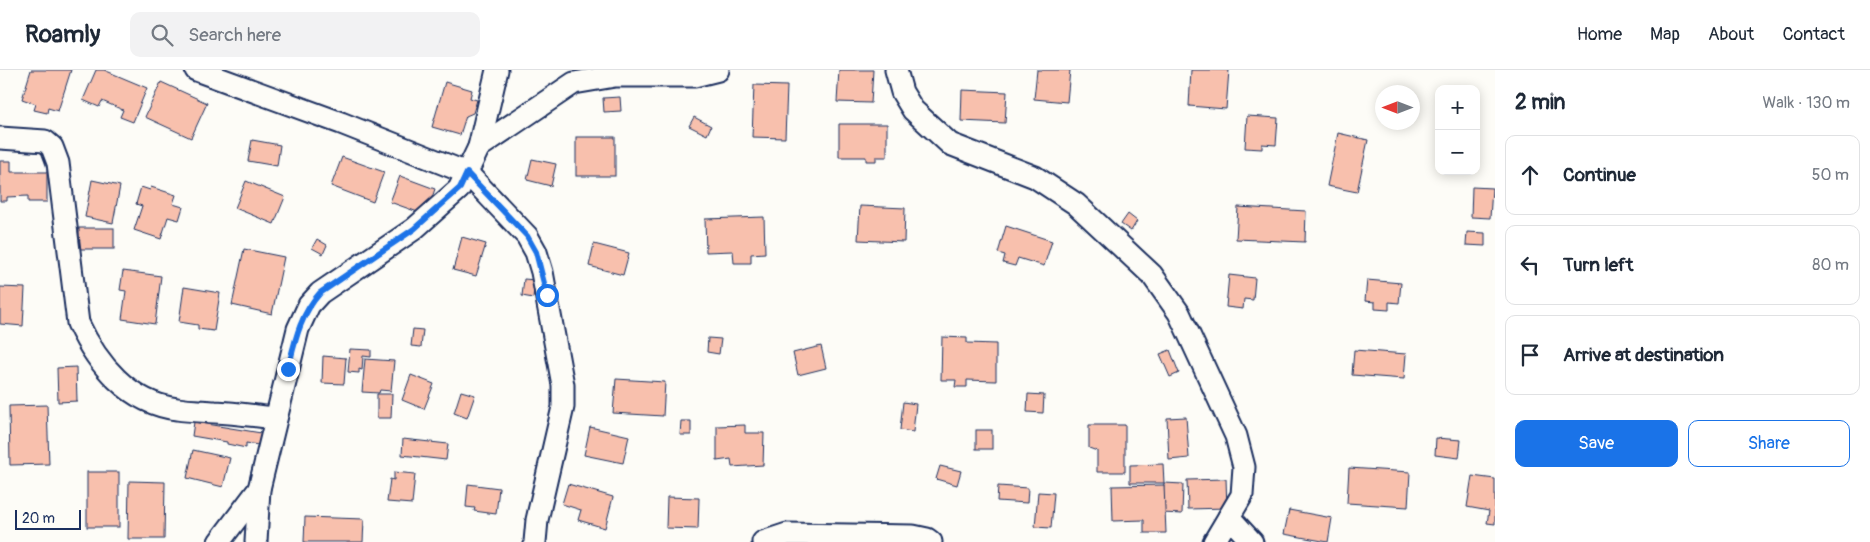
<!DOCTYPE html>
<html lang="en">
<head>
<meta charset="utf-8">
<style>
	:root { --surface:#fff; --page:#f2f2f3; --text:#1f2937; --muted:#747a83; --line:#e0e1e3; --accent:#1a73e8 }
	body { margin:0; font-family:Pangolin,sans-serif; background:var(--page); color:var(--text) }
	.controls { position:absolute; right:15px; top:15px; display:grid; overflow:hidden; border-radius:10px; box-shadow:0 2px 12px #0003 }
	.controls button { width:45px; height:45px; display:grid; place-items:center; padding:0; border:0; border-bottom:1px solid var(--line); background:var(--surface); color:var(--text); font:25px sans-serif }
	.compass { position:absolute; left:1375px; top:15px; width:45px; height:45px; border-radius:50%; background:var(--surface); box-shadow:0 2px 12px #0003; rotate:270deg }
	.scale { position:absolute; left:15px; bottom:12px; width:66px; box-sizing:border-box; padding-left:5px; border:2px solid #1b2f5e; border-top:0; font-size:14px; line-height:18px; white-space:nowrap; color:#1b2f5e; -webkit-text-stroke:4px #fdfcf7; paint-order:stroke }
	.stop { position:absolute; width:15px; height:15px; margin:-11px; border:4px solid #1a73e8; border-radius:50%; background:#fff }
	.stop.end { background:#1a73e8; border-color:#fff; box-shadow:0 1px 5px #0008 }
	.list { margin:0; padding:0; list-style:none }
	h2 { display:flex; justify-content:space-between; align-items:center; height:65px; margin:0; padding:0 20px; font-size:21px }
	h2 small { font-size:16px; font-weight:400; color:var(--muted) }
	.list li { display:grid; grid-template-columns:32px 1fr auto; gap:15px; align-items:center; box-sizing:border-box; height:80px; margin:0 10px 10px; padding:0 10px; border:1px solid var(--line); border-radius:10px }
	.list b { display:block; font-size:19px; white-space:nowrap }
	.list em { font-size:16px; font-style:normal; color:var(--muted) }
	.actions { display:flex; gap:10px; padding:15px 20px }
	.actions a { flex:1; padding:11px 0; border:1px solid var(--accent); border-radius:10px; text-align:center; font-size:18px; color:var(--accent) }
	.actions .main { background:var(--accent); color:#fff }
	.icon { flex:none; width:28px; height:28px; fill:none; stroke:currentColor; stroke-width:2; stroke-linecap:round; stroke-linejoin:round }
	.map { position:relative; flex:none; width:1495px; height:472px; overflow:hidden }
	header { display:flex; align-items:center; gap:30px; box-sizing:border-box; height:70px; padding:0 25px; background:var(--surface); border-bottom:1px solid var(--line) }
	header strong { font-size:24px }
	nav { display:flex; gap:28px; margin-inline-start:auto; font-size:18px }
	.search { width:350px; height:45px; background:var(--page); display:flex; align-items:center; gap:12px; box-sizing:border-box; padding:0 18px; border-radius:10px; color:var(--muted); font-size:19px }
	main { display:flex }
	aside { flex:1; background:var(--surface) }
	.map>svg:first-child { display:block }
	.building { fill:#f8c0ad; stroke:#1b2f5e }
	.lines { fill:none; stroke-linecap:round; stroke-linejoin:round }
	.minor-casing { stroke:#1b2f5e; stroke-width:25 }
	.minor { stroke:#fdfcf7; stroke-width:21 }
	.route { stroke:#1a73e8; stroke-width:6 }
</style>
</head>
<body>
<header>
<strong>Roamly</strong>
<div class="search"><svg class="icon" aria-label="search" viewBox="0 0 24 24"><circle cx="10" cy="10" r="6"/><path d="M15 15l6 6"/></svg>Search here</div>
<nav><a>Home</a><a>Map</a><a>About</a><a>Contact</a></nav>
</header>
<main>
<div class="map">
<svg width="1495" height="472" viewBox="0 0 1495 472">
	<rect width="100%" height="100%" fill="#fdfcf7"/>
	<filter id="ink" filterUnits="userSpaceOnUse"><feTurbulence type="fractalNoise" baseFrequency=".02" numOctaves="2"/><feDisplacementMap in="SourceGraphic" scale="10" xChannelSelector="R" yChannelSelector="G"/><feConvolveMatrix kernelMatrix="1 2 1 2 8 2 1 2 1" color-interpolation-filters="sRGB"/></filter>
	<g filter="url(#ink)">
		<g class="building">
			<polygon points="31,0 71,0 58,41 48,38 47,43 34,40 36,34 22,29"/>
			<polygon points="96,0 104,0 147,18 133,52 120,47 123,40 102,31 99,37 83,30"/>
			<polygon points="839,0 873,0 871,33 837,32"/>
			<polygon points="1037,0 1070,0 1067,32 1034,29"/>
			<polygon points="1191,0 1229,0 1226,39 1189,36"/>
			<polygon points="161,12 207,33 191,68 145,47"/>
			<polygon points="445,12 472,20 470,28 477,30 473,43 466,46 460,65 432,57"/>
			<polygon points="754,15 787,16 785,68 752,67"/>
			<polygon points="962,20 1007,22 1005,53 961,51"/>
			<polygon points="620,27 621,41 604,42 603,28"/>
			<polygon points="1247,46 1278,48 1276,75 1262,74 1262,79 1245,78"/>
			<polygon points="694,47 711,56 707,65 689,56"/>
			<polygon points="839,54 887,54 887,87 876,87 876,91 866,91 866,87 839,87"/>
			<polygon points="1338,63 1368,70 1357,122 1327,116"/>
			<rect x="576" y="67" width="39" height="39"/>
			<polygon points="252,70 280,75 277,96 248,91"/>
			<polygon points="342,87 384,102 373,132 331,116"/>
			<polygon points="532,89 556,94 551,116 527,110"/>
			<polygon points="0,91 11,91 11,102 47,102 47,132 28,132 28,126 7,127 7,131 0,131"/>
			<polygon points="400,106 435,119 426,145 390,132"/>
			<polygon points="92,110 120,116 113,153 85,147"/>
			<polygon points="246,111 285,127 274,154 235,138"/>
			<polygon points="141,117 150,120 151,117 176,125 173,134 183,137 179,150 168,147 161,169 134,160 142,136 136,134"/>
			<polygon points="1472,117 1492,118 1490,148 1471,147"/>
			<polygon points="860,136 905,138 904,172 858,170"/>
			<polygon points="1238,137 1306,141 1305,172 1236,169"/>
			<polygon points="1128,144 1137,151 1131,161 1121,154"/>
			<polygon points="764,147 765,183 751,184 751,193 734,193 733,181 706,182 705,149"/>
			<polygon points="1006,156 1052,171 1044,196 1018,188 1015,196 1003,193 1005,185 998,183"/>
			<rect x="79" y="158" width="35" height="21"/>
			<polygon points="1467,162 1485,163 1485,176 1466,175"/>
			<polygon points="462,167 486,174 476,206 453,200"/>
			<polygon points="317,169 327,175 323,184 312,178"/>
			<polygon points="594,174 629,183 623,205 589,196"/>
			<polygon points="244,179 284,187 272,244 232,235"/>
			<polygon points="123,201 161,206 155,254 122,249 126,221 120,220"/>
			<polygon points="1229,205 1255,208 1253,230 1244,229 1243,239 1226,237"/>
			<polygon points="524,209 535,210 533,228 522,226"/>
			<polygon points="1367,210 1401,213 1399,233 1389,232 1389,240 1375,239 1375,232 1365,231"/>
			<polygon points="0,217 25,218 23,256 0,254"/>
			<polygon points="184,217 220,223 214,261 198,259 198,255 179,252"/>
			<polygon points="413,259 423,260 421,277 411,276"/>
			<polygon points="942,267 967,268 967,273 996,274 996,311 967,310 967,317 955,317 956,310 941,310"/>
			<polygon points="708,268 721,269 719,284 707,282"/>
			<polygon points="821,276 826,298 798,305 793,283"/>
			<polygon points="350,279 371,280 371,287 363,286 362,300 359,299 359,303 348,302"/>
			<polygon points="1170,280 1179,303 1170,307 1160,284"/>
			<polygon points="1354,280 1406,284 1404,309 1352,305"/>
			<polygon points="323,286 346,288 344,314 322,313"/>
			<polygon points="365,289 394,291 391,321 380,320 379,323 362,322"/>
			<polygon points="76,297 77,331 58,332 57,298"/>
			<polygon points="411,305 434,314 424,339 402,330"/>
			<polygon points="616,309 665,312 663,346 613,343"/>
			<polygon points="461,321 475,325 467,348 454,343"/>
			<polygon points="377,324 392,324 391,348 377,348"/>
			<polygon points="1028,324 1044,325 1043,343 1027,342"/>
			<polygon points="903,332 916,334 913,362 900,360"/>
			<polygon points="47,335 49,394 10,395 9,336"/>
			<polygon points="1186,347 1189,388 1169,390 1167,348"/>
			<polygon points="681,351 691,351 691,365 680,365"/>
			<polygon points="194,352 261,363 258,375 246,373 246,378 227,374 227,372 192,366"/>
			<polygon points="745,355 745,363 764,363 763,395 732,397 731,389 717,391 717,356"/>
			<polygon points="1089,355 1125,355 1125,402 1097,402 1097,381 1089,378"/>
			<polygon points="590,357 629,366 623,393 584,385"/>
			<rect x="976" y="360" width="16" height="19"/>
			<polygon points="1436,368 1461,370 1459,388 1435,385"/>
			<polygon points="403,369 448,374 446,390 402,385"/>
			<polygon points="193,380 230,388 223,417 187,408"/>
			<polygon points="1163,394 1164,413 1130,413 1130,395"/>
			<polygon points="940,396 961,401 957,415 936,409"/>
			<polygon points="1349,398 1410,402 1408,437 1347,433"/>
			<rect x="87" y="402" width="32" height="55"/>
			<polygon points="394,402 415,404 412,434 387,432 390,409 394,410"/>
			<polygon points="1472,406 1495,409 1495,454 1487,453 1489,441 1467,437"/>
			<polygon points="1226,409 1227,438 1188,439 1187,410"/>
			<polygon points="129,411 165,412 164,469 128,469"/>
			<polygon points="1164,413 1183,414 1182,444 1162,443"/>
			<polygon points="468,414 499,418 496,444 474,441 475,438 466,437"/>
			<polygon points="568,414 613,427 605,458 578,450 581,440 562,434"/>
			<polygon points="1164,415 1166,463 1144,463 1144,450 1113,451 1112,416"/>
			<polygon points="998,416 1028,418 1027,433 997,431"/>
			<polygon points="1038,422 1054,423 1051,458 1035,457"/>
			<polygon points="667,427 699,428 698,459 666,458"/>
			<polygon points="1289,440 1332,448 1328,472 1284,464"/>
			<polygon points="305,447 364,449 363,472 304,472"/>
		</g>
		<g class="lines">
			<defs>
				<g id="minor">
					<polyline points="196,0 341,53 467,103 527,166 536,182 542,202 563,315 563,337 537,450 535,472"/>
					<polyline points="896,0 902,22 913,40 950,74 1035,107 1076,134 1152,205 1179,243 1236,366 1244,397 1242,425 1214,472"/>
					<path d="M0,68L45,71L52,77L58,93L78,253C97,294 129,333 177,339C190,341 203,341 215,342C236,343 256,346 276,348"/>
					<polyline points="479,77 574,13 615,6 694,6 718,0"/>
					<polyline points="1229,447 1252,472"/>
					<polyline points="219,472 259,419"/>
					<polyline points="256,472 259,419 298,259 309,235 320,223 414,159 459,119 479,77 497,0"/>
					<polyline points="763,472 787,464 913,466 927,469 931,472"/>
				</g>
			</defs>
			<use href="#minor" class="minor-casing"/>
			<use href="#minor" class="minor"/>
		</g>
	</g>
	<g class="lines" filter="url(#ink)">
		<path class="route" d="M288,299C295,271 300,245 320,223L414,159L460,118L467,103L527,166L536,182L547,225"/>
	</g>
</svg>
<div class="controls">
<button>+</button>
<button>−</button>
</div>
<svg class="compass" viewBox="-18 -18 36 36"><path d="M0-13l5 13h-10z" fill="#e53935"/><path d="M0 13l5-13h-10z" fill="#747a83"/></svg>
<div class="scale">20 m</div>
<div class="stop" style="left:547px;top:225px"></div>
<div class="stop end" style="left:288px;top:299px"></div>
</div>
<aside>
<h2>2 min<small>Walk · 130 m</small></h2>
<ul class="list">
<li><svg class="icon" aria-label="ahead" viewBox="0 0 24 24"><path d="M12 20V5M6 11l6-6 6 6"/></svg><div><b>Continue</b></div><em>50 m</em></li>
<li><svg class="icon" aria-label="left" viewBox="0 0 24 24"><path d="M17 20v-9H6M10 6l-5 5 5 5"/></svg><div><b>Turn left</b></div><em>80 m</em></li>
<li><svg class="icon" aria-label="arrive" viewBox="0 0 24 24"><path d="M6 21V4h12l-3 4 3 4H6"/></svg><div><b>Arrive at destination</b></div></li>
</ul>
<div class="actions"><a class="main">Save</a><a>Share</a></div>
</aside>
</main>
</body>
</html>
